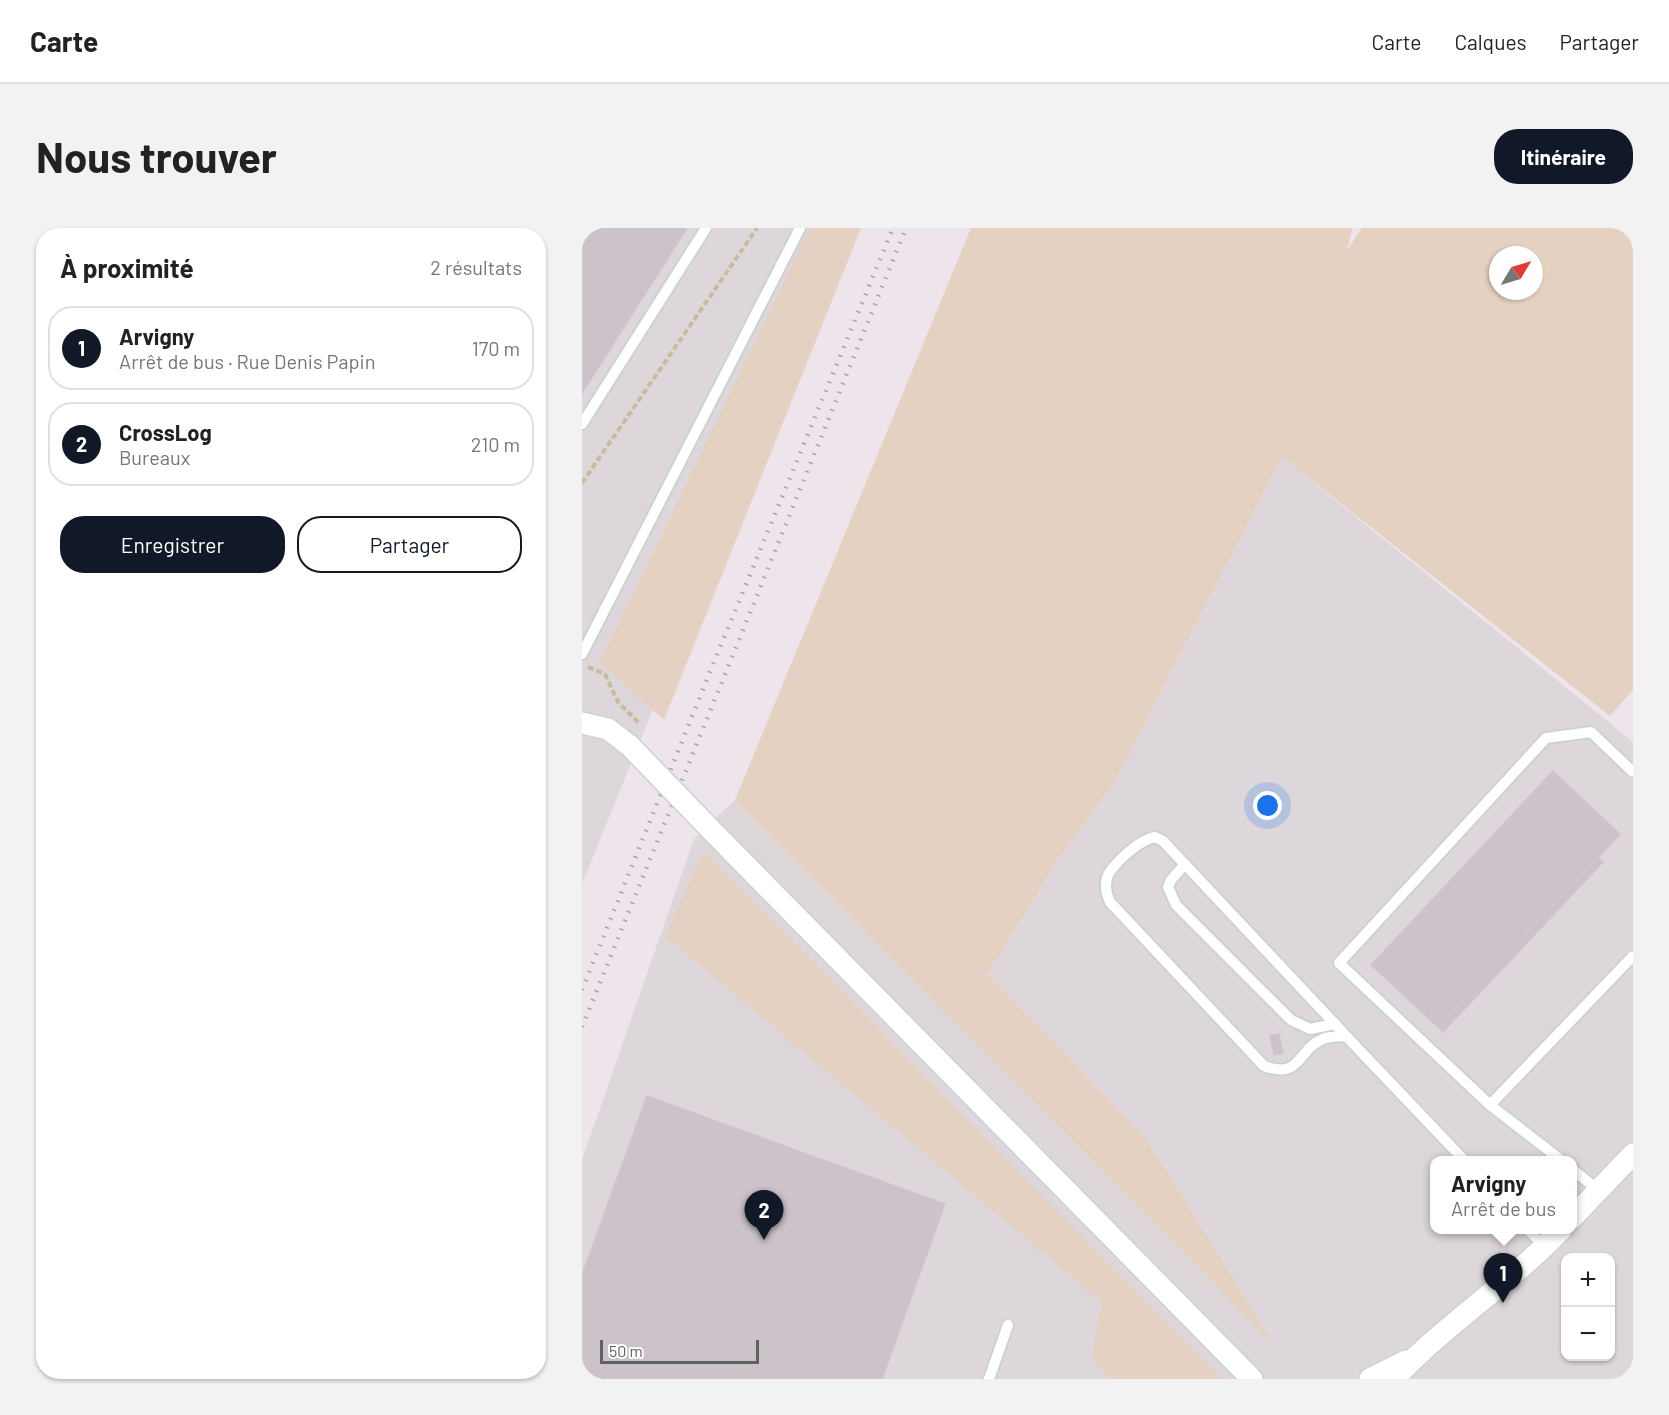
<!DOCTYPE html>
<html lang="fr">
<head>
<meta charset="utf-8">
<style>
	:root { --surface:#fff; --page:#f2f2f2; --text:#222; --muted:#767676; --line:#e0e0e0; --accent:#111827 }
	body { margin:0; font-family:Barlow,sans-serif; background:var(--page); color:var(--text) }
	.controls { position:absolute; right:18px; bottom:18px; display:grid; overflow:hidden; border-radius:12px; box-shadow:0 2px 4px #0004 }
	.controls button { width:54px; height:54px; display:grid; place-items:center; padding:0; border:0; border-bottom:2px solid var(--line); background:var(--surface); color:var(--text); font:30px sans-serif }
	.compass { position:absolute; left:907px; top:18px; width:54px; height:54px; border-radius:50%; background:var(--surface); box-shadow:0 2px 4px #0004; rotate:52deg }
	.scale { position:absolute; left:18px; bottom:15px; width:159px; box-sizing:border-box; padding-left:6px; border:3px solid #5c645c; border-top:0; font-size:16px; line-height:21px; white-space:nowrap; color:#5c645c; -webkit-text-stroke:4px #fff; paint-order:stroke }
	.you { position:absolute; left:686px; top:578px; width:21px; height:21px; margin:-15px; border:4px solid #fff; border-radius:50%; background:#1a73e8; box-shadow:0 0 0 9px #1a73e833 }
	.badge { display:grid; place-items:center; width:39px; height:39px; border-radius:50%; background:var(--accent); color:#fff; font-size:20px; font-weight:700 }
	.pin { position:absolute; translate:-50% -50px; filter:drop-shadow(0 2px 3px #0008) }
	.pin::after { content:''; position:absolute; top:32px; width:21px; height:18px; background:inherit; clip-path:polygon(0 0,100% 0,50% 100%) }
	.popup { position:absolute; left:848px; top:928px; width:147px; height:78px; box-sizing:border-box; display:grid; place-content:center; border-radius:12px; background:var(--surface); filter:drop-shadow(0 2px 4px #0005); font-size:20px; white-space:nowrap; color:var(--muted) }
	.popup b { font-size:22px; color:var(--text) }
	.popup::after { content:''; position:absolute; left:50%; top:100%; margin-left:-12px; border:12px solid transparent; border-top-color:var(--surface) }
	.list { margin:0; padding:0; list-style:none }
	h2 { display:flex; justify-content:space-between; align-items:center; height:78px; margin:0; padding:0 24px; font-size:26px }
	h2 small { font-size:20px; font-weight:400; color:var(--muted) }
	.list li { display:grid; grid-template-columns:39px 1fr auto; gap:18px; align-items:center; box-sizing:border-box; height:84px; margin:0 12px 12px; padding:0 12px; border:2px solid var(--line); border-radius:24px }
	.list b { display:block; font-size:22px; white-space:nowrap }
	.list p { margin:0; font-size:20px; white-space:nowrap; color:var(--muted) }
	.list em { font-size:20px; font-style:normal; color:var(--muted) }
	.actions { display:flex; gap:12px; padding:18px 24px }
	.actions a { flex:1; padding:14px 0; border:2px solid var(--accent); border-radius:24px; text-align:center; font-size:21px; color:var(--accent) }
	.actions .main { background:var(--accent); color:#fff }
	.map { position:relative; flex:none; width:1051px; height:1151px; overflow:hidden; border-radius:24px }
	header { display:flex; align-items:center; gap:36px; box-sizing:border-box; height:84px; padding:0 30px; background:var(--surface); border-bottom:2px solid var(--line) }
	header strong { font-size:28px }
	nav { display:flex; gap:33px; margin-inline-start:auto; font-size:21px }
	.intro { display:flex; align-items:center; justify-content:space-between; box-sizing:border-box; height:144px; padding:0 36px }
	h1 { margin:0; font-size:42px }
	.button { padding:15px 27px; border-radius:24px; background:var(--accent); color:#fff; font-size:21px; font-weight:700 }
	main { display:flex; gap:36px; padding:0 36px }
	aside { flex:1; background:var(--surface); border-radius:24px; box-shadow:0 2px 4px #0004 }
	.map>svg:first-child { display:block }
	.industrial { fill:#ddd6db; fill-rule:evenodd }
	.green { fill:#e5d1c1; fill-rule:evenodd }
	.building { fill:#ccc2ca; stroke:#d3c2d0; stroke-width:1.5 }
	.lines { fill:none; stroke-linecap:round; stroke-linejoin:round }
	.service-casing { stroke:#ccd3cd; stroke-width:14 }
	.minor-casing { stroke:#ccd3cd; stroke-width:24 }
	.path { stroke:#c7bc9c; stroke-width:4; stroke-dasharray:6 3; stroke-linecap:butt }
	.service { stroke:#fff; stroke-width:10 }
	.minor { stroke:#fff; stroke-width:21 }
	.rail { stroke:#a3a6a3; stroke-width:4.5; stroke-dasharray:1.5 8; stroke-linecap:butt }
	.minor-bridge-casing { stroke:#ccd3cd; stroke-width:24; stroke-linecap:butt }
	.minor-bridge { stroke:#fff; stroke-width:21 }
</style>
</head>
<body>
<header>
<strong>Carte</strong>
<nav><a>Carte</a><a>Calques</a><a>Partager</a></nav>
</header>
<div class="intro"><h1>Nous trouver</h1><a class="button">Itinéraire</a></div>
<main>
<aside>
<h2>À proximité<small>2 résultats</small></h2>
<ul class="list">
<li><span class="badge">1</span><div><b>Arvigny</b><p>Arrêt de bus · Rue Denis Papin</p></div><em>170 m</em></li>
<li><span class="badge">2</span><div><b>CrossLog</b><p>Bureaux</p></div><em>210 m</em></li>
</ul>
<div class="actions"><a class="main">Enregistrer</a><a>Partager</a></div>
</aside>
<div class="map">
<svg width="1051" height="1151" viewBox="0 0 1051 1151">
	<rect width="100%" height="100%" fill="#eee4ec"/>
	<g class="industrial">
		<polygon points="0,0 266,0 0,656"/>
		<path d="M700,229L1051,514V1151H0V932L112,611L153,572L690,1115L565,911L406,746L476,631L533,554ZM852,932H990V1002H852ZM984,1030H1028V1128H984Z"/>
	</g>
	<g class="green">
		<polygon points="228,0 279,0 82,492 18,434"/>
		<path d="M389,0H771L764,24L780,0H1051V462L1028,488L700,229L533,554L476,631L406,746L565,911L692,1117L153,572ZM916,27H952V63H916Z"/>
		<polygon points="122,623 640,1151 530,1151 509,1131 520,1074 83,708"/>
	</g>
	<g class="building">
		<polygon points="0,0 105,0 0,165"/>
		<polygon points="971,543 1038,606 856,799 789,737"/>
		<polygon points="1016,630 1021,634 861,804 856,799"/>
		<polygon points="697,806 701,825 692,827 688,808"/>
		<polygon points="65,868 363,976 300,1151 0,1151 0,1047"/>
	</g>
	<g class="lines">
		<defs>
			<g id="service">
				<polyline points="0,196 124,0"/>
				<polyline points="0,426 218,0"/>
				<polyline points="603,636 589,652 586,659 594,677 709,792 728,801 753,796"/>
				<path d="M764,808C757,809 747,808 741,811C715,821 720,852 682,838L528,674C524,665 522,654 527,645C536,632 557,612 573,609L581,613L753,796L764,808L882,932"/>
				<polyline points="908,877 757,735 964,510 1009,504 1051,544"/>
				<polyline points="979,932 908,877 1051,728"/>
				<polyline points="990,941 1016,962"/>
				<polyline points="946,1002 962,1018"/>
				<polyline points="407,1151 426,1097"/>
			</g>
			<g id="minor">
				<polyline points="0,495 26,501 48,518"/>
				<polyline points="134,607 670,1151"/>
				<polyline points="990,990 1051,926"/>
				<polyline points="788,1151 824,1133"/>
				<path d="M812,1151C863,1096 927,1056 979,1002"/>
			</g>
		</defs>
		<use href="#service" class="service-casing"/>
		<use href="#minor" class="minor-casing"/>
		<g class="path">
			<polyline points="0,255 175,0"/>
			<polyline points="6,439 23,446 36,474 57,495"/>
		</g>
		<use href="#service" class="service"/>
		<use href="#minor" class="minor"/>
		<g class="rail">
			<polyline points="0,762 132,434 311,0"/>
			<polyline points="0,799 324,0"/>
		</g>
		<defs>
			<polyline id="minor-bridge" points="48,518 134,607"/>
		</defs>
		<use href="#minor-bridge" class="minor-bridge-casing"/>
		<use href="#minor-bridge" class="minor-bridge"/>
	</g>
</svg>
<div class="controls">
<button>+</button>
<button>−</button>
</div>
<svg class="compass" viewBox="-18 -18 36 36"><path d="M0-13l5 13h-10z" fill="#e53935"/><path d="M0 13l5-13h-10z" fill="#767676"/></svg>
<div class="scale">50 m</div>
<div class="you"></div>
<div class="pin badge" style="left:921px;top:1075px">1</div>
<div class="popup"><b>Arvigny</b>Arrêt de bus</div>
<div class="pin badge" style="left:182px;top:1012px">2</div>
</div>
</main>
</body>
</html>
